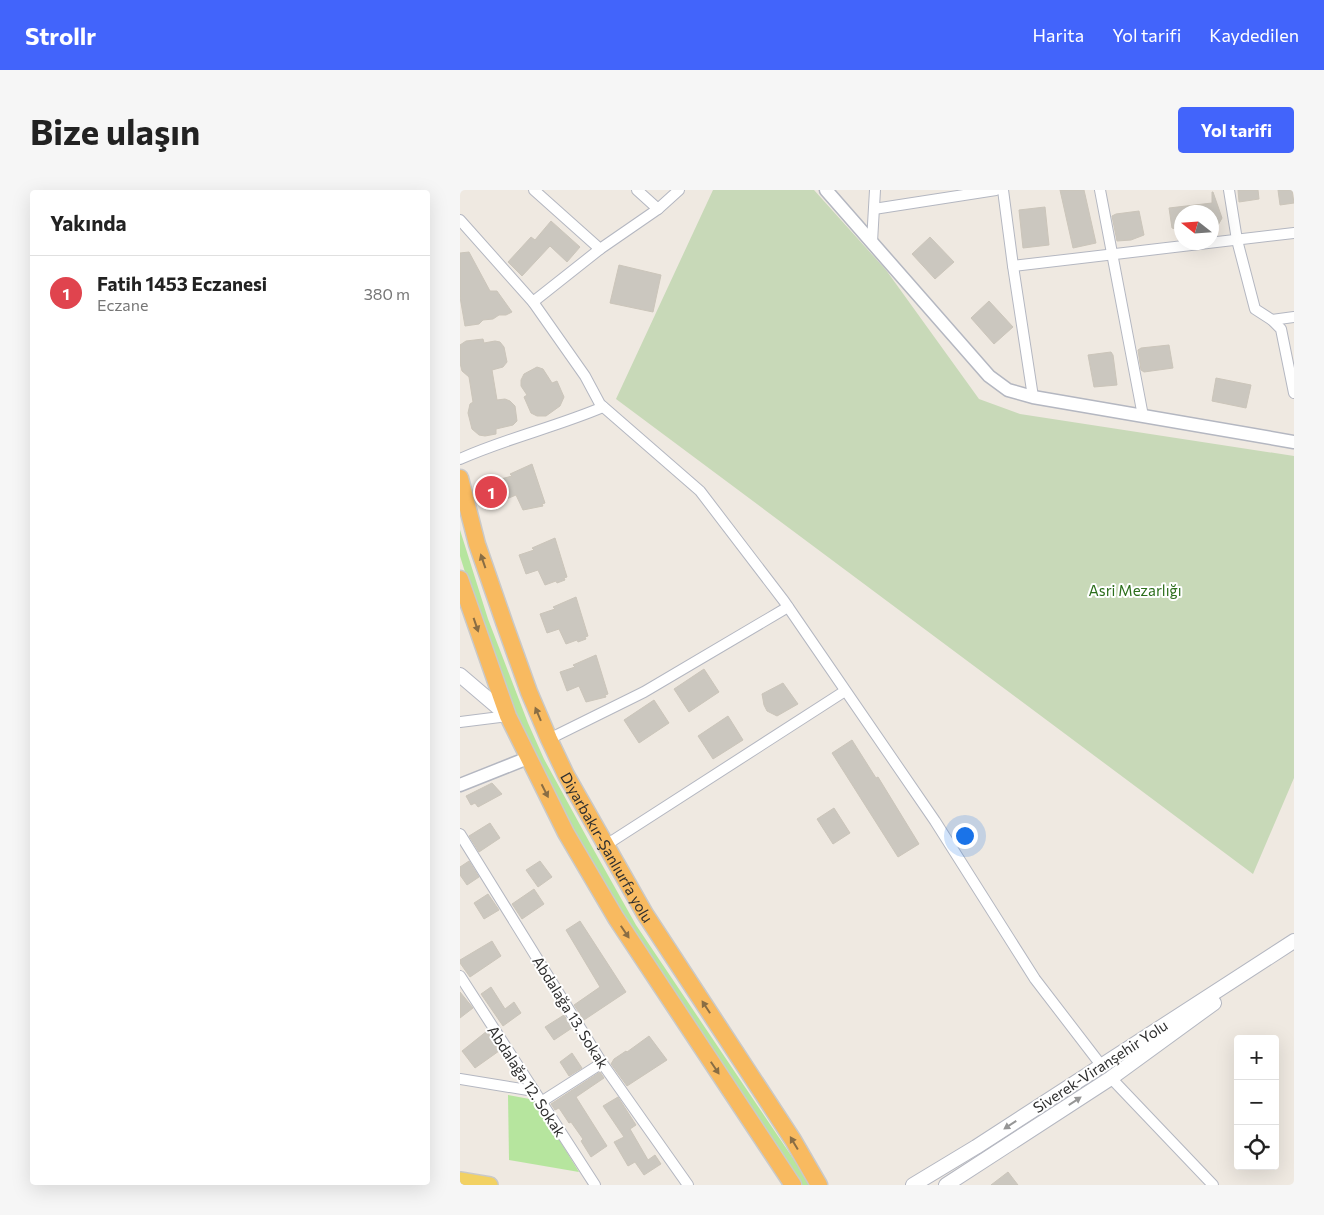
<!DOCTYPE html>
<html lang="tr">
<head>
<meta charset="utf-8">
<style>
	:root { --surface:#fff; --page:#f6f6f6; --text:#222; --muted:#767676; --line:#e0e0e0; --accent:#4264fb }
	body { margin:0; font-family:Commissioner,sans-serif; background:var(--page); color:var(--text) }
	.controls { position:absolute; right:15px; bottom:15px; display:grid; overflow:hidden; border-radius:5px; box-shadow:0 5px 20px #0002 }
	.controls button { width:45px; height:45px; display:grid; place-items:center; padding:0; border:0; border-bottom:1px solid var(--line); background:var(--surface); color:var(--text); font:25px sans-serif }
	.compass { position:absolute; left:714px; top:15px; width:45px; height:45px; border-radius:50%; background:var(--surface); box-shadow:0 5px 20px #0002; rotate:287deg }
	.you { position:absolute; left:504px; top:645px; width:18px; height:18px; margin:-12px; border:4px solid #fff; border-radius:50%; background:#1a73e8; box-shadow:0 0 0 8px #1a73e833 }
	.badge { display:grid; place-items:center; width:32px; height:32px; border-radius:50%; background:var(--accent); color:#fff; font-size:16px; font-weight:700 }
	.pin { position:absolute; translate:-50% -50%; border:2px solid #fff; box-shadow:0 1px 5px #0006 }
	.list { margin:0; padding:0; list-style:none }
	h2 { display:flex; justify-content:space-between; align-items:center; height:65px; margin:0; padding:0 20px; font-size:21px }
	h2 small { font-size:16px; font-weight:400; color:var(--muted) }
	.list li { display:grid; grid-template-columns:32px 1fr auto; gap:15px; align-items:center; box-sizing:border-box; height:75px; padding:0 20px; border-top:1px solid var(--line) }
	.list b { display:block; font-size:19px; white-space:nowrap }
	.list p { margin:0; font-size:16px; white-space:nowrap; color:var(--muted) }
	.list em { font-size:16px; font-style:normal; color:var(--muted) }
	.icon { flex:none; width:28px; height:28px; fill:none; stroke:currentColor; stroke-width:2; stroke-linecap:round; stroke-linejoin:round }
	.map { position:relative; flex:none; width:834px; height:995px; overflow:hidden; border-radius:5px }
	header { display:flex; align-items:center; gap:30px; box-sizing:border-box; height:70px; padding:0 25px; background:var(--accent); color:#fff }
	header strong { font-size:24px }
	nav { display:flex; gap:28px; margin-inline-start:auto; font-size:18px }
	.intro { display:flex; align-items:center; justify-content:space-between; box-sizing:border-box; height:120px; padding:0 30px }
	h1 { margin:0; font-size:35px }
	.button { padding:12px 22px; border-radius:5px; background:var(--accent); color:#fff; font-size:18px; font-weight:700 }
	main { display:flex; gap:30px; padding:0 30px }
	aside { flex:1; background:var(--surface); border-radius:5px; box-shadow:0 5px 20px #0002 }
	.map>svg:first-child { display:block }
	.green { fill:#b6e59e }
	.cemetery { fill:#c8d9b8 }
	.building { fill:#cbc7bf; stroke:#cbc5ba }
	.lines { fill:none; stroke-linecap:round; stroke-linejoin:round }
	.minor-casing { stroke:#b4b7c1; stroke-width:12 }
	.tertiary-casing { stroke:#b4b7c1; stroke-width:15 }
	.secondary-casing { stroke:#b4b7c1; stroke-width:16 }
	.primary-casing { stroke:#c9c9c9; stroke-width:18 }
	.trunk-casing { stroke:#c9c9c9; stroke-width:19 }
	.minor { stroke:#fff; stroke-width:10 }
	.tertiary { stroke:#fff; stroke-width:12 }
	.secondary { stroke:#fff; stroke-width:14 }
	.primary { stroke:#f2d163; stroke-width:15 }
	.trunk { stroke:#f8ba60; stroke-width:16 }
	.oneway { fill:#896d44 }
	.oneway2 { fill:#969696 }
	.labels { text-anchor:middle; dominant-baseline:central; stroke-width:4; stroke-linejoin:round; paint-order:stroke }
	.park-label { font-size:15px; fill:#2c6e1b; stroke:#fff }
	.street-label { font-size:15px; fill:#2e2e2e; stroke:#fff }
</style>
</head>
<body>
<header>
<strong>Strollr</strong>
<nav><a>Harita</a><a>Yol tarifi</a><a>Kaydedilen</a></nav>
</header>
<div class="intro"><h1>Bize ulaşın</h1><a class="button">Yol tarifi</a></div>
<main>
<aside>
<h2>Yakında<small></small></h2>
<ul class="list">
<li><span class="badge" style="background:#e0444e">1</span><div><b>Fatih 1453 Eczanesi</b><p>Eczane</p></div><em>380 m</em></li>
</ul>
</aside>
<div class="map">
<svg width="834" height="995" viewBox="0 0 834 995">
	<rect width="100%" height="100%" fill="#efe9e1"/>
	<g class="green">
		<polygon points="0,340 28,429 68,533 84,569 131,655 176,735 351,995 336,995 144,697 85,587 54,520 26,450 0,366"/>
		<polygon points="48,905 75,910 119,982 49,970"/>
	</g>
	<polygon class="cemetery" points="253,0 354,0 426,80 519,209 560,224 834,266 834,588 793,684 156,209"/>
	<g class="building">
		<polygon points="600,0 624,0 636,53 613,58"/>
		<polygon points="778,0 798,0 799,9 779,12"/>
		<polygon points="818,0 832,0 834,13 820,15"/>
		<polygon points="752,2 753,2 762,28 752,46 752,22 722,22 722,41 712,38 709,18 752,13"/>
		<polygon points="585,17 589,55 563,58 559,20"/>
		<polygon points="679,21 684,45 671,50 657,51 652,26 656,24"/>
		<polygon points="91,31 120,57 107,72 90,56 62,86 48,72 71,47 75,50"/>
		<polygon points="470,47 494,72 475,89 452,64"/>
		<polygon points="9,62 30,101 37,101 52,122 46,125 39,125 33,129 23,130 19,134 5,136 0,107 0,63"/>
		<polygon points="159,75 201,85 193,122 150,113"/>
		<polygon points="529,111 553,137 534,154 511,128"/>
		<polygon points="23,149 24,153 35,151 40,152 44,157 47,172 43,177 32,180 37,210 45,209 50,211 55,216 57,231 53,235 36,239 36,244 25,246 19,245 12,239 8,223 10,214 13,212 9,187 2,181 0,173 0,155 6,151"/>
		<polygon points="709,155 713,178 684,182 681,180 678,160 681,158"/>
		<polygon points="651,162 653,165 657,195 634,197 628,165"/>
		<polygon points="77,177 83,179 92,193 97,191 104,207 100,216 86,226 77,226 71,223 64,207 67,205 61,196 61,190 64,184"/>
		<polygon points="756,188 791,195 786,218 752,211"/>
		<polygon points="72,274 85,313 82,314 83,316 63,320 56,305 44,310 37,290 52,286 50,284"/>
		<polygon points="95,348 107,387 104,388 105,390 97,393 96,391 85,395 78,380 66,384 59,365 74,360 72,358"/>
		<polygon points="116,407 128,446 125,447 126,449 118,452 117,450 106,454 99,439 87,443 80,424 95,419 93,417"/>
		<polygon points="136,465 148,504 145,505 146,507 126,512 119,496 107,501 100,482 115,477 113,475"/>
		<polygon points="244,479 259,502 229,522 214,499"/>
		<polygon points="323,493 338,514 317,526 307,521 304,515 302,504"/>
		<polygon points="194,510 209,533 179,553 164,530"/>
		<polygon points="268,526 283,550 253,569 238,546"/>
		<polygon points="392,550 416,588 418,587 459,654 438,667 372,563"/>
		<polygon points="32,593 42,604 18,617 15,613 11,615 6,606"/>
		<polygon points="374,618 390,643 373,654 357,629"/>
		<polygon points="30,633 40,648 19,662 9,646"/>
		<polygon points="9,671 19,687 7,695 0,685 0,677"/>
		<polygon points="80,671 92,687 78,697 66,680"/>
		<polygon points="74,699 84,714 62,729 52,714"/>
		<polygon points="28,704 39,720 24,729 14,713"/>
		<polygon points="120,731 166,802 124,830 114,815 140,797 106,740"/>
		<polygon points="32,751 41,766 10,787 0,773 0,770"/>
		<polygon points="31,797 45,819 54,812 61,823 43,836 21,804"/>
		<polygon points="0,802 13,818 0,828"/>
		<polygon points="104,825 112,838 94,850 85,837"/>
		<polygon points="27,841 39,861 15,878 2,861"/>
		<polygon points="189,846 207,870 167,896 151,874 154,869 166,861 167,862"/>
		<polygon points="112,863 122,878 109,886 100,872"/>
		<polygon points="140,882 144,888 116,907 147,956 131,967 121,951 123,949 111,932 109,933 99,918 95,920 91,914"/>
		<polygon points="158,907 176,935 170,939 188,970 195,965 201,974 184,985 175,972 168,976 154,952 164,947 143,916"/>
		<polygon points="548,982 558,995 531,995"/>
	</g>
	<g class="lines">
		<defs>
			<g id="minor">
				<polyline points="543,0 553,76 573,207"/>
				<polyline points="640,0 683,226"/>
				<polyline points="769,0 777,50 795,119 812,130 821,139 834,203"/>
				<polyline points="198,19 219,0"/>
				<polyline points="414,19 536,0"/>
				<polyline points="0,30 73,112 140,59 74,0"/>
				<polyline points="412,52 415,0"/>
				<polyline points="140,59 198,19 177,0"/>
				<polyline points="553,76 834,43"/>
				<polyline points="73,112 125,186 140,214 240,301 324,411 475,631 575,789 641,875"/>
				<polyline points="812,130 834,127"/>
				<path d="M0,269C47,248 96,237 143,217"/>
				<polyline points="0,532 48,526"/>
				<polyline points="89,549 184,502 328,417"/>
				<polyline points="0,644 142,873 228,995"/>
				<polyline points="146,655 385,501"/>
				<polyline points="0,786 135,995"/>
				<polyline points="651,888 753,995"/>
				<polyline points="0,889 74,901"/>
				<polyline points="81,912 142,873"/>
			</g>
			<g id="tertiary">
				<polyline points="366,0 529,186 548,200 573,207 834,252"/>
				<polyline points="0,595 68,568"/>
			</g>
			<g id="secondary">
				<polyline points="0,485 48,526"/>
				<polyline points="453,995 516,957 834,751"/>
				<polyline points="486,995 651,888 754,813"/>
			</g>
			<polyline id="primary" points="0,990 30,995"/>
			<g id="trunk">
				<path id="s1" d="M0,288L17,354L45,435L69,502L89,549L106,585L185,724L333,950L359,995"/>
				<polyline points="0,389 48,526 106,643 156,728 333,995"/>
			</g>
		</defs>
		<use href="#minor" class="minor-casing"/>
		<use href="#tertiary" class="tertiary-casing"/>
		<use href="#secondary" class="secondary-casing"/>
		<use href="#primary" class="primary-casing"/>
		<use href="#trunk" class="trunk-casing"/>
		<use href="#minor" class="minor"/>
		<use href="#tertiary" class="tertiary"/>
		<use href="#secondary" class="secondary"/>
		<use href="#primary" class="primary"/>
		<use href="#trunk" class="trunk"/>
	</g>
	<defs><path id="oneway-solid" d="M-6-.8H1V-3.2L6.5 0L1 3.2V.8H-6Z" transform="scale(1.25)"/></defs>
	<g class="oneway">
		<use href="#oneway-solid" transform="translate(23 371) rotate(-109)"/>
		<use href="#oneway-solid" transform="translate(16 435) rotate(71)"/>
		<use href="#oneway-solid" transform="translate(78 524) rotate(-113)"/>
		<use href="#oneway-solid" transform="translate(85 601) rotate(63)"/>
		<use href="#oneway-solid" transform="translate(165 742) rotate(56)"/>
		<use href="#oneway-solid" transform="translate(246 817) rotate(-123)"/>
		<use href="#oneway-solid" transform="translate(255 878) rotate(56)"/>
		<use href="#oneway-solid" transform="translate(334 953) rotate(-121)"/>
	</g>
	<g class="oneway2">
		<use href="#oneway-solid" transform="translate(615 911) rotate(-33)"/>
		<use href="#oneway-solid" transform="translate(550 935) rotate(147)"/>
	</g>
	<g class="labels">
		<g class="park-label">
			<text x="675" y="400">Asri Mezarlığı</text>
		</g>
		<g class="street-label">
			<text stroke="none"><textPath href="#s1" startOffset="399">Diyarbakır-Şanlıurfa yolu</textPath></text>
			<text transform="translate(111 822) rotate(58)">Abdalağa 13. Sokak</text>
			<text transform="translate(640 876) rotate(-33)">Siverek-Viranşehir Yolu</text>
			<text transform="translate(67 891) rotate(57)">Abdalağa 12. Sokak</text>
		</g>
	</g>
</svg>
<div class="controls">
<button>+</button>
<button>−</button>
<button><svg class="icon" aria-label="locate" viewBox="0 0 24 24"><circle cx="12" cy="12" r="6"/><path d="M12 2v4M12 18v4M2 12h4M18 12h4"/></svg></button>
</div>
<svg class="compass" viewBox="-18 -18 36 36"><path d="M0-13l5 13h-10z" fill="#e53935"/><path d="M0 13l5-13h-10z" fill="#767676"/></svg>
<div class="you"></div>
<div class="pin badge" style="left:31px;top:302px;background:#e0444e">1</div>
</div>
</main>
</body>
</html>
